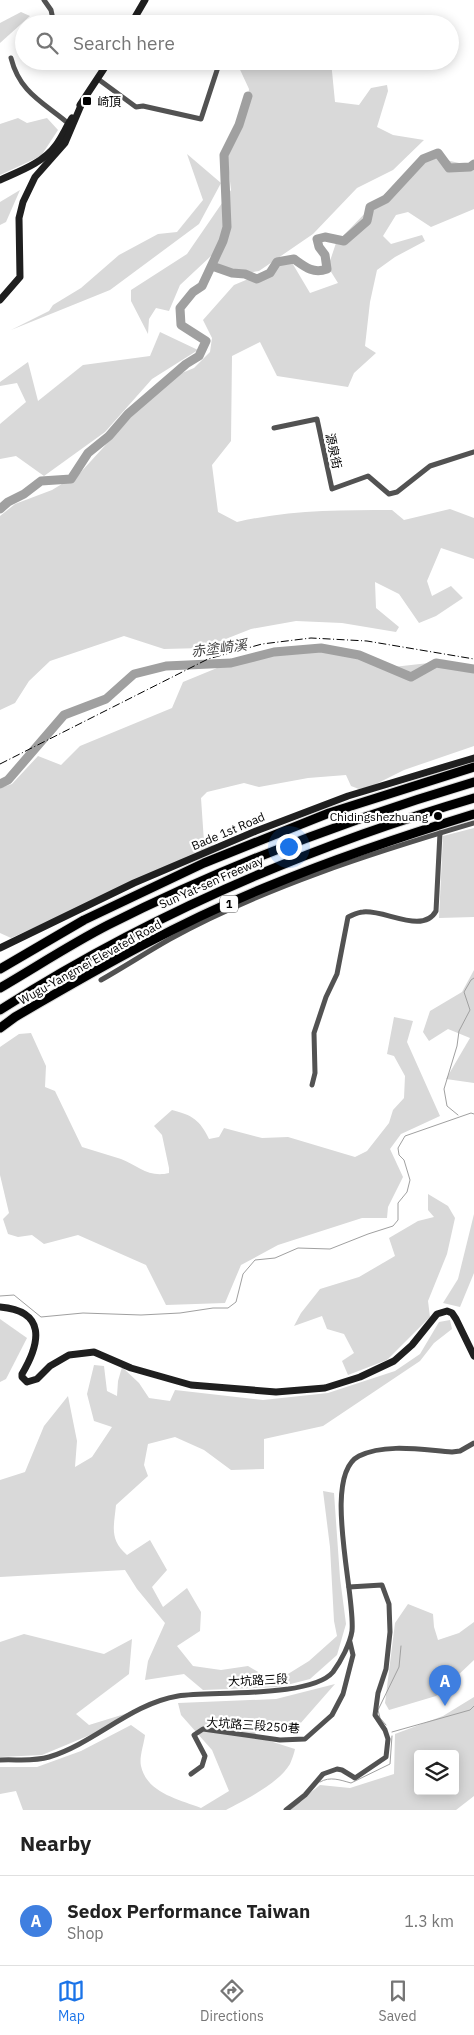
<!DOCTYPE html>
<html lang="en">
<head>
<meta charset="utf-8">
<style>
	:root { --surface:#fff; --page:#f6f6f6; --text:#222; --muted:#767676; --line:#e0e0e0; --accent:#1a73e8 }
	body { margin:0; font-family:"IBM Plex Sans","Noto Sans TC",sans-serif; background:var(--page); color:var(--text) }
	.controls { position:absolute; right:15px; bottom:15px; display:grid; overflow:hidden; border-radius:5px; box-shadow:0 2px 12px #0003 }
	.controls button { width:45px; height:45px; display:grid; place-items:center; padding:0; border:0; border-bottom:1px solid var(--line); background:var(--surface); color:var(--text); font:25px sans-serif }
	.you { position:absolute; left:288px; top:846px; width:18px; height:18px; margin:-12px; border:4px solid #fff; border-radius:50%; background:#1a73e8; box-shadow:0 0 0 8px #1a73e833 }
	.badge { display:grid; place-items:center; width:32px; height:32px; border-radius:50%; background:var(--accent); color:#fff; font-size:16px; font-weight:700 }
	.pin { position:absolute; translate:-50% -41px; filter:drop-shadow(0 1px 2px #0008) }
	.pin::after { content:''; position:absolute; top:26px; width:18px; height:15px; background:inherit; clip-path:polygon(0 0,100% 0,50% 100%) }
	.list { margin:0; padding:0; list-style:none }
	h2 { display:flex; justify-content:space-between; align-items:center; height:65px; margin:0; padding:0 20px; font-size:21px }
	h2 small { font-size:16px; font-weight:400; color:var(--muted) }
	.list li { display:grid; grid-template-columns:32px 1fr auto; gap:15px; align-items:center; box-sizing:border-box; height:90px; padding:0 20px; border-top:1px solid var(--line) }
	.list b { display:block; font-size:19px; white-space:nowrap }
	.list p { margin:0; font-size:16px; white-space:nowrap; color:var(--muted) }
	.list em { font-size:16px; font-style:normal; color:var(--muted) }
	.icon { flex:none; width:28px; height:28px; fill:none; stroke:currentColor; stroke-width:2; stroke-linecap:round; stroke-linejoin:round }
	.map { position:relative; flex:none; width:474px; height:1810px; overflow:hidden }
	.search { position:absolute; background:var(--surface); box-shadow:0 2px 12px #0003; left:15px; right:15px; top:15px; height:55px; display:flex; align-items:center; gap:12px; box-sizing:border-box; padding:0 18px; border-radius:28px; color:var(--muted); font-size:19px }
	.sheet { height:155px; background:var(--surface) }
	nav { display:flex; justify-content:space-around; align-items:center; box-sizing:border-box; height:70px; border-top:1px solid var(--line); background:var(--surface); font-size:14px; color:var(--muted) }
	nav a { display:grid; justify-items:center; gap:2px }
	nav .on { color:var(--accent) }
	.map>svg:first-child { display:block }
	.green { fill:#d9d9d9; fill-rule:evenodd }
	.lines { fill:none; stroke-linecap:round; stroke-linejoin:round }
	.stream { stroke:#a0a0a0; stroke-width:1 }
	.river { stroke:#a0a0a0; stroke-width:9 }
	.highway-casing { stroke:#dbdbdb; stroke-width:11 }
	.street { stroke:#525252; stroke-width:5 }
	.secondary { stroke:#1f1f1f; stroke-width:7 }
	.highway { stroke:#000; stroke-width:9 }
	.rail { stroke:#000; stroke-width:1; stroke-dasharray:8 2.5 1 2.5; stroke-linecap:butt }
	.poi-dot { fill:#000; stroke:#fff; stroke-width:2 }
	.labels { text-anchor:middle; dominant-baseline:central; stroke-width:4.5; stroke-linejoin:round; paint-order:stroke }
	.shield { fill:#fff; stroke:#4c4c4c; stroke-width:1 }
	.shield-label { font-size:11px; font-weight:bold; fill:#000 }
	.poi-label { font-size:12px; fill:#000; stroke:#fff; text-anchor:start }
	.street-label { font-size:12px; fill:#000; stroke:#fff }
	.water-label { font-size:14px; font-style:italic; fill:#414141; stroke:#fff }
</style>
</head>
<body>
<div class="map">
<svg width="474" height="1810" viewBox="0 0 474 1810">
	<rect width="100%" height="100%" fill="#fff"/>
	<g class="green">
		<polygon points="21,12 30,16 0,43 0,23"/>
		<polygon points="236,61 331,61 335,102 359,105 371,88 387,85 388,91 377,127 393,135 424,140 393,170 357,188 313,234 259,271 230,276 211,256 180,285 169,311 156,308 149,319 148,334 131,301 131,290 187,254 231,190 227,155 246,113 249,89"/>
		<polygon points="18,118 27,123 47,118 58,130 41,156 0,175 0,124"/>
		<polygon points="187,154 221,183 199,224 110,290 11,330 49,311 53,305 81,288 119,255 158,234 177,232 203,200"/>
		<path d="M437,158L468,165L474,161V209L431,227L408,212L396,215L383,236L391,244L422,235L425,241L395,257L377,270L370,302L365,346L376,353L354,373L348,387L277,376L260,342L232,356L231,441L212,465L218,512L237,522C289,510 339,510 392,510L404,520L450,509L474,518V559L441,548L427,581L432,596L451,586L463,598L436,616L419,623L399,594L375,582L376,608L399,627L396,632L342,623L296,621L251,629L203,648L164,649L124,636L50,661L29,681L15,703L0,710V516L15,504L52,490L80,473L165,380L194,368L210,352L212,338L203,320L234,285L291,261L310,293L338,283L328,267L336,243L376,202L416,165Z"/>
		<polygon points="20,190 6,222 0,225 0,202"/>
		<polygon points="160,332 198,350 152,379 105,432 44,476 16,456 0,459 0,424 26,402 17,383 0,386 0,382 28,362 38,401 83,365 150,356"/>
		<polygon points="336,649 393,667 429,663 474,668 474,746 404,770 370,787 359,789 351,786 346,775 308,778 259,787 244,783 207,792 201,798 204,842 211,839 213,847 11,938 0,933 0,788 12,784 38,756 61,765 80,746 172,708 183,682 217,668 278,654"/>
		<polygon points="474,828 474,917 439,918 443,836"/>
		<polygon points="474,970 474,1083 446,1079 470,1038 448,1029 429,1041 423,1032 430,1011 462,992"/>
		<path d="M394,1017L413,1021L407,1042L440,1116L401,1134L390,1149L403,1177L388,1207L387,1218H362L278,1245L241,1265L225,1303L166,1305L146,1265L78,1235L44,1244L32,1235L18,1237L8,1234L3,1219L9,1213L0,1175V1047L19,1034L31,1033L46,1066L45,1087L55,1091L82,1147C95,1151 108,1155 121,1159C138,1166 149,1178 169,1173V1168L162,1135L154,1126L172,1110C192,1115 200,1120 209,1139L219,1137L224,1128L262,1138L288,1137L355,1157L367,1151L389,1123L393,1110L404,1098L405,1076L394,1056L387,1054Z"/>
		<polygon points="428,1194 448,1206 455,1218 447,1254 428,1301 430,1317 387,1360 348,1375 342,1361 354,1353 344,1334 327,1329 322,1316 294,1326 301,1313 320,1289 359,1277 395,1256 389,1238 418,1221 434,1217 428,1210"/>
		<polygon points="474,1214 474,1273 460,1307 443,1303 458,1279"/>
		<polygon points="0,1319 27,1338 6,1379 0,1382"/>
		<path d="M450,1320L452,1329L434,1343L420,1361L323,1426L264,1439V1469L231,1470L204,1450L175,1437L148,1444L144,1465L148,1476L116,1505C114,1527 109,1539 127,1555L150,1540L167,1570L152,1587L163,1607L187,1588L201,1612L200,1631L177,1646L193,1666L221,1670L248,1666L275,1682L309,1661L337,1636L334,1621L330,1547L323,1491L334,1493L340,1578L346,1624L337,1655L310,1679L279,1687L203,1690L184,1674L145,1680L148,1661L165,1623L137,1589L125,1570L0,1577V1480L25,1472L44,1426L68,1396L77,1441L75,1467L92,1457L112,1427L94,1421L87,1394L94,1365L104,1366L107,1391L117,1396L118,1381L122,1367L139,1383L149,1398L170,1401L175,1390L263,1400L328,1393L395,1371L420,1354L439,1322Z"/>
		<polygon points="408,1604 433,1614 434,1627 438,1640 459,1633 474,1622 474,1660 436,1696 389,1710 385,1703 395,1623"/>
		<polygon points="24,1634 104,1654 132,1639 129,1674 76,1714 89,1725 128,1713 95,1733 42,1755 0,1757 0,1642"/>
		<path d="M335,1684L299,1725L282,1729L252,1723L257,1737L295,1749C294,1754 292,1759 290,1764C279,1783 245,1800 226,1810H23L16,1791L0,1794V1767H37L81,1751L131,1725L145,1735C144,1744 139,1757 141,1766C147,1793 178,1799 201,1808L229,1791L212,1750L181,1715L178,1703L276,1699Z"/>
		<path d="M474,1697V1796L456,1810H289L320,1785L350,1788L394,1774L395,1734L443,1716ZM418,1754H455V1791H418Z"/>
	</g>
	<g class="lines">
		<g class="stream">
			<polyline points="458,1115 447,1106 444,1089 457,1046 459,1031 470,1010 464,992 471,980 474,978"/>
			<polyline points="0,1296 14,1295 41,1317 83,1313 141,1315 180,1313 213,1308 228,1308 236,1302 243,1274 255,1260 275,1258 298,1248 330,1249 368,1234 393,1226 398,1220 398,1203 407,1192 410,1180 404,1160 399,1155 398,1148 405,1136 471,1113 474,1114"/>
			<polyline points="386,1725 380,1718 378,1710 399,1667 401,1646"/>
			<polyline points="392,1732 470,1710 474,1706"/>
			<path d="M320,1782C330,1776 340,1780 351,1783L390,1764L392,1736"/>
			<polyline points="290,1810 300,1802"/>
		</g>
		<g class="river">
			<path d="M212,266L232,273L245,274L257,279L270,273L277,262L294,259C305,267 313,274 327,269L325,255L319,247L317,239L325,237L344,241L367,221L370,207L386,199L423,159L438,153L449,168L470,167L474,164"/>
			<polyline points="0,509 8,502 24,494 41,481 71,479 88,453 109,436 128,414 186,364 199,356 206,341 181,325 180,308 193,292 202,286 223,241 227,227 224,155 239,125 248,96"/>
			<polyline points="0,784 8,780 64,715 106,699 134,674 166,666 231,663 274,652 321,648 359,655 411,677 436,663 474,669"/>
		</g>
		<defs>
			<g id="highway">
				<polyline points="0,969 84,920 204,863 329,813 474,767"/>
				<path d="M0,988C36,967 71,944 108,925C225,866 349,819 474,782"/>
				<path d="M0,1010C147,916 307,847 474,798"/>
				<path d="M0,1028L15,1017C99,968 183,920 274,884C339,857 406,835 474,814"/>
			</g>
		</defs>
		<use href="#highway" class="highway-casing"/>
		<g class="street">
			<polyline points="44,0 51,10 54,24"/>
			<path d="M11,58C20,94 45,103 70,125"/>
			<polyline points="98,79 136,107 143,106 201,119 220,61"/>
			<polyline points="274,428 317,419 332,489 368,476 389,494 397,492 430,466 474,452"/>
			<path d="M101,980C124,967 147,952 170,939C263,888 372,853 474,823"/>
			<path d="M312,1085L315,1073L314,1033L326,997L337,974L348,917C353,915 358,912 363,912C384,909 423,935 436,911L440,833"/>
			<path d="M0,1760C16,1759 33,1762 49,1757C95,1743 130,1704 178,1696C213,1691 311,1698 333,1672C341,1661 350,1644 352,1631C356,1596 321,1475 359,1456C386,1443 423,1450 452,1452L460,1451L474,1443"/>
			<polyline points="191,1774 202,1766 205,1756 194,1735 203,1729 280,1740 305,1739 332,1715 343,1694 353,1655 350,1642"/>
			<polyline points="286,1810 305,1795 323,1774 337,1769 342,1770 355,1778 386,1757 388,1739 385,1730 375,1715 378,1693 386,1669 390,1632 389,1604 382,1585 349,1587"/>
		</g>
		<g class="secondary">
			<polyline points="131,24 145,0"/>
			<polyline points="80,105 109,61"/>
			<path d="M0,180C20,171 43,163 56,145C62,137 66,127 72,118"/>
			<polyline points="0,300 20,277 19,218 23,202 35,177 65,143 82,103"/>
			<polyline points="0,948 134,883 256,831 348,796 474,758"/>
			<path d="M0,1307C46,1311 41,1342 22,1374V1377L27,1382L37,1379L50,1366L69,1355L94,1352L131,1368L191,1385L276,1392L325,1388L360,1377L394,1361L412,1345L437,1314L447,1311L452,1313L456,1319L474,1356"/>
		</g>
		<use href="#highway" class="highway"/>
		<polyline class="rail" points="0,764 208,659 262,644 311,638 367,641 474,659"/>
	</g>
	<g class="poi-dot">
		<rect x="82" y="96" width="10" height="10" rx="2.5"/>
		<circle cx="438" cy="816" r="5"/>
	</g>
	<g class="labels">
		<rect class="shield" x="220" y="895.5" width="18" height="17" rx="4"/>
		<g class="shield-label">
			<text x="229" y="904">1</text>
		</g>
		<g class="poi-label">
			<text x="97" y="101">崎頂</text>
			<text x="428" y="816" text-anchor="end">Chidingshezhuang</text>
		</g>
		<g class="street-label">
			<text transform="translate(334 451) rotate(78)">源泉街</text>
			<text transform="translate(228 831) rotate(-23)">Bade 1st Road</text>
			<text transform="translate(211 882) rotate(-24)">Sun Yat-sen Freeway</text>
			<text transform="translate(90 962) rotate(-29)">Wugu-Yangmei Elevated Road</text>
			<text transform="translate(258 1680) rotate(-3)">大坑路三段</text>
			<text transform="translate(253 1725) rotate(4)">大坑路三段250巷</text>
		</g>
		<g class="water-label">
			<text transform="translate(219 648) rotate(-7)">赤塗崎溪</text>
		</g>
	</g>
</svg>
<div class="controls">
<button><svg class="icon" aria-label="layers" viewBox="0 0 24 24"><path d="M12 4l9 5-9 5-9-5zM3 14l9 5 9-5"/></svg></button>
</div>
<div class="you"></div>
<div class="pin badge" style="left:445px;top:1706px;background:#3f7fe0">A</div>
<div class="search"><svg class="icon" aria-label="search" viewBox="0 0 24 24"><circle cx="10" cy="10" r="6"/><path d="M15 15l6 6"/></svg>Search here</div>
</div>
<section class="sheet">
<h2>Nearby<small></small></h2>
<ul class="list">
<li><span class="badge" style="background:#3f7fe0">A</span><div><b>Sedox Performance Taiwan</b><p>Shop</p></div><em>1.3 km</em></li>
</ul>
</section>
<nav>
<a class="on"><svg class="icon" aria-label="map" viewBox="0 0 24 24"><path d="M3 6l6-2 6 2 6-2v14l-6 2-6-2-6 2zM9 4v14M15 6v14"/></svg>Map</a>
<a><svg class="icon" aria-label="directions" viewBox="0 0 24 24"><path d="M12 3l9 9-9 9-9-9zM9 14v-3h6M13 9l2 2-2 2"/></svg>Directions</a>
<a><svg class="icon" aria-label="saved" viewBox="0 0 24 24"><path d="M7 4h10v16l-5-4-5 4z"/></svg>Saved</a>
</nav>
</body>
</html>
